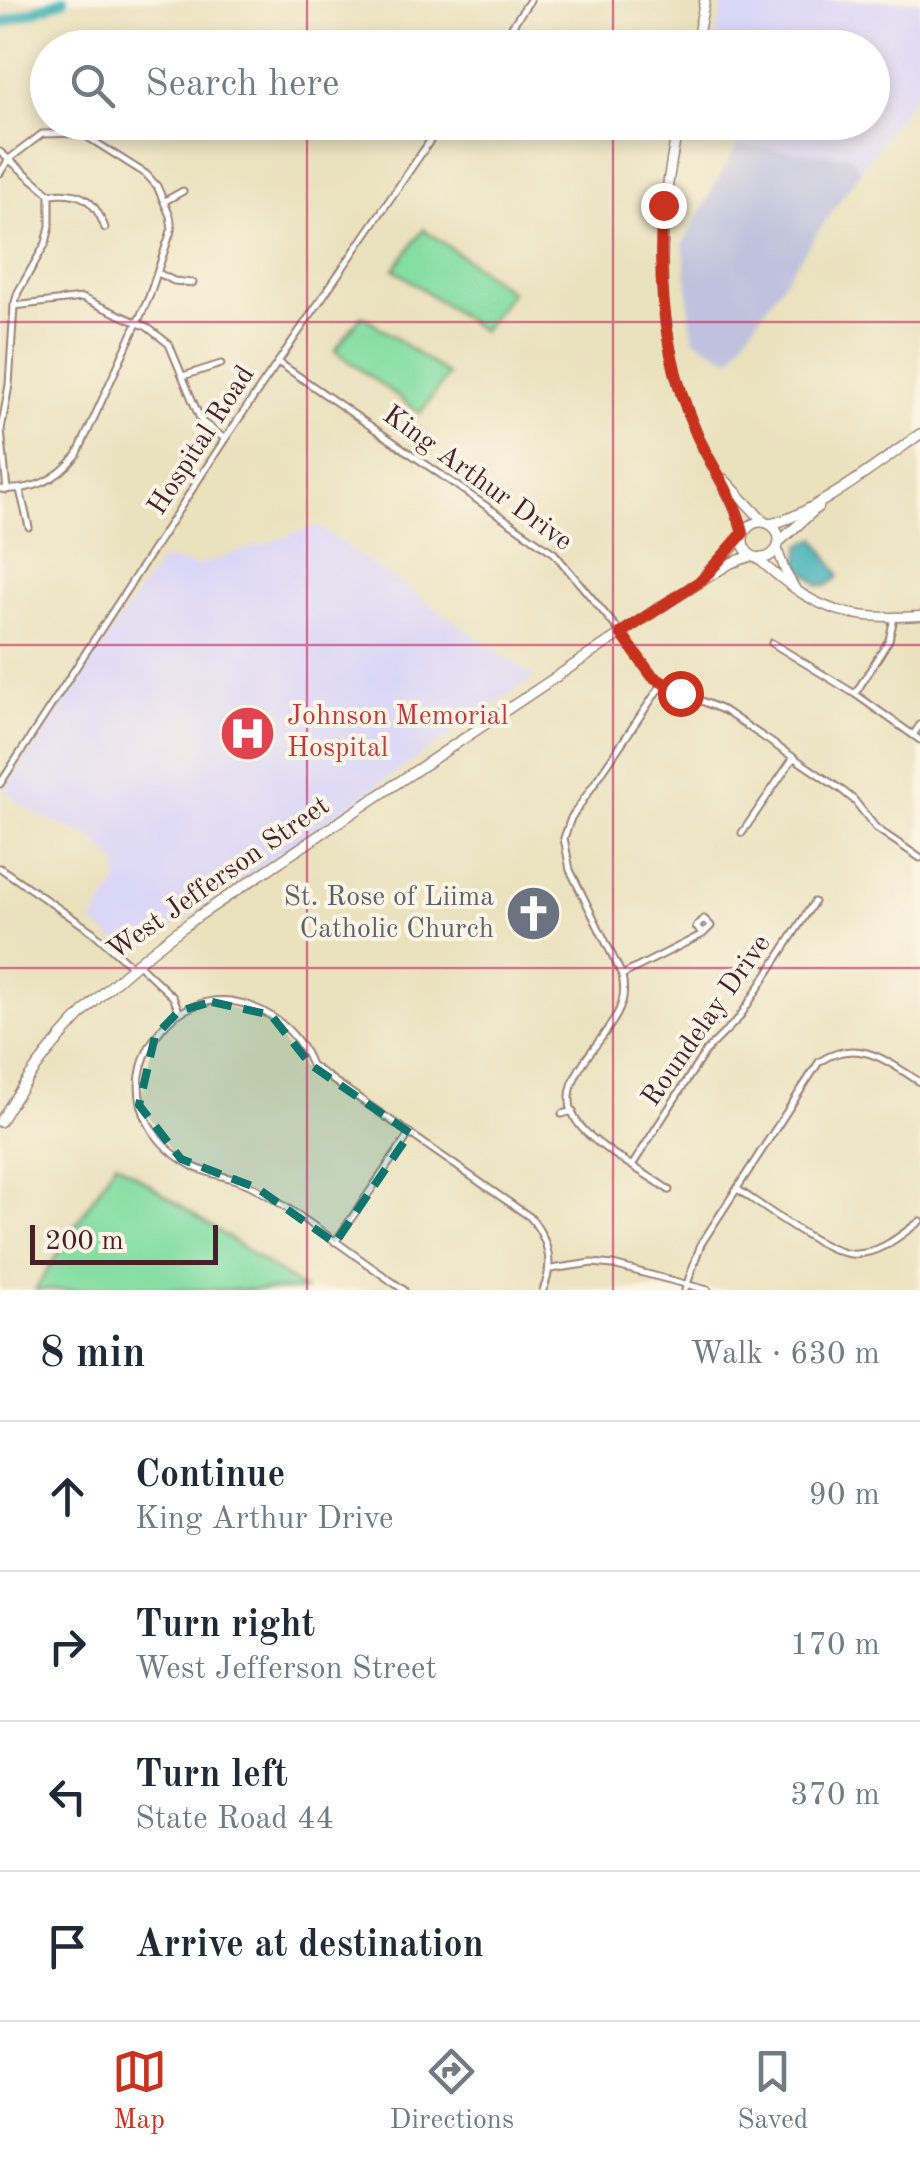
<!DOCTYPE html>
<html lang="en">
<head>
<meta charset="utf-8">
<style>
	:root { --surface:#fff; --page:#f6f6f7; --text:#1f2937; --muted:#747a83; --line:#e0e1e3; --accent:#c8321e }
	body { margin:0; font-family:"Old Standard TT",serif; background:var(--page); color:var(--text) }
	.scale { position:absolute; left:30px; bottom:25px; width:188px; box-sizing:border-box; padding-left:10px; border:5px solid #4a1f2b; border-top:0; font-size:28px; line-height:35px; white-space:nowrap; color:#4a1f2b; -webkit-text-stroke:8px #fcf5e5; paint-order:stroke }
	.stop { position:absolute; width:30px; height:30px; margin:-22px; border:8px solid #c8321e; border-radius:50%; background:#fff }
	.stop.end { background:#c8321e; border-color:#fff; box-shadow:0 2px 10px #0008 }
	.list { margin:0; padding:0; list-style:none }
	h2 { display:flex; justify-content:space-between; align-items:center; height:130px; margin:0; padding:0 40px; font-size:42px }
	h2 small { font-size:32px; font-weight:400; color:var(--muted) }
	.list li { display:grid; grid-template-columns:65px 1fr auto; gap:30px; align-items:center; box-sizing:border-box; height:150px; padding:0 40px; border-top:2px solid var(--line) }
	.list b { display:block; font-size:38px; white-space:nowrap }
	.list p { margin:0; font-size:32px; white-space:nowrap; color:var(--muted) }
	.list em { font-size:32px; font-style:normal; color:var(--muted) }
	.icon { flex:none; width:55px; height:55px; fill:none; stroke:currentColor; stroke-width:2; stroke-linecap:round; stroke-linejoin:round }
	.map { position:relative; flex:none; width:920px; height:1290px; overflow:hidden }
	.search { position:absolute; background:var(--surface); box-shadow:0 5px 15px #0003; left:30px; right:30px; top:30px; height:110px; display:flex; align-items:center; gap:25px; box-sizing:border-box; padding:0 35px; border-radius:55px; color:var(--muted); font-size:38px }
	.sheet { height:730px; background:var(--surface) }
	nav { display:flex; justify-content:space-around; align-items:center; box-sizing:border-box; height:140px; border-top:2px solid var(--line); background:var(--surface); font-size:28px; color:var(--muted) }
	nav a { display:grid; justify-items:center; gap:5px }
	nav .on { color:var(--accent) }
	.map>svg:first-child { display:block }
	.built { fill:#dad6f7 }
	.industrial { fill:#c0c2dd }
	.green { fill:#85dea4; stroke:#687e68; stroke-width:2.5 }
	.water { fill:#3fb0b7; stroke:#446871; stroke-width:2.5 }
	.lines { fill:none; stroke-linecap:round; stroke-linejoin:round }
	.river { stroke:#3fb0b7; stroke-width:11 }
	.street-casing { stroke:#9a8074; stroke-width:9 }
	.secondary-casing { stroke:#9a8074; stroke-width:11 }
	.primary-casing { stroke:#9a8074; stroke-width:12 }
	.street { stroke:#fff; stroke-width:5 }
	.secondary { stroke:#fff; stroke-width:8 }
	.primary { stroke:#fff; stroke-width:9 }
	.route { stroke:#c8321e; stroke-width:12 }
	.marked { fill:#0f766e; fill-opacity:0.2; stroke:#0f766e; stroke-width:8; stroke-dasharray:20 12; stroke-linejoin:round }
	.grid { fill:none; stroke:#c2185b; stroke-width:2.5; stroke-opacity:0.55 }
	.labels { text-anchor:middle; dominant-baseline:central; stroke-width:8; stroke-linejoin:round; paint-order:stroke }
	.street-label { font-size:28px; fill:#4a1f2b; stroke:#fcf5e5 }
	.health-label { font-size:28px; fill:#be3a42; stroke:#fcf5e5; text-anchor:start }
	.worship-label { font-size:28px; fill:#5b616d; stroke:#fcf5e5; text-anchor:end }
</style>
</head>
<body>
<div class="map">
<svg width="920" height="1290" viewBox="0 0 920 1290">
	<rect width="100%" height="100%" fill="#fcf5e5"/>
	<filter id="ink" filterUnits="userSpaceOnUse"><feTurbulence type="fractalNoise" baseFrequency=".01" numOctaves="2"/><feDisplacementMap in="SourceGraphic" scale="20" xChannelSelector="R" yChannelSelector="G"/><feConvolveMatrix kernelMatrix="1 2 1 2 8 2 1 2 1" color-interpolation-filters="sRGB"/></filter>
	<filter id="wash" filterUnits="userSpaceOnUse"><feTurbulence type="fractalNoise" baseFrequency=".0048" numOctaves="4" result="noise"/><feDisplacementMap in="SourceGraphic" scale="40" xChannelSelector="R" yChannelSelector="G"/><feGaussianBlur stdDeviation="2.25" result="paint"/><feColorMatrix in="noise" values="0 0 0 0 0 0 0 0 0 0 0 0 0 0 0 0 0 1.4 0 .05"/><feComposite in="paint" operator="in"/></filter>
	<g filter="url(#wash)">
		<rect width="100%" height="100%" fill="#eae1bd"/>
		<g class="built">
			<polygon points="724,0 920,0 920,86 861,170 850,156 737,146 697,127 698,122 872,122 872,48 714,47"/>
			<polygon points="317,526 534,677 134,954 92,923 118,883 117,863 92,838 32,812 4,790 161,559 197,566"/>
		</g>
		<polygon class="industrial" points="737,146 850,156 861,170 730,359 693,338 683,243"/>
		<g class="green">
			<polygon points="424,229 511,292 482,331 394,269"/>
			<polygon points="362,315 448,375 420,413 335,351"/>
			<polygon points="116,1162 305,1290 35,1290"/>
		</g>
		<polygon class="water" points="816,538 838,573 838,577 827,586 819,585 798,565 801,545"/>
		<g class="lines">
			<polyline class="river" points="0,24 63,0"/>
		</g>
	</g>
	<g filter="url(#ink)">
		<g class="lines">
			<defs>
				<g id="street">
					<polyline points="497,48 530,0"/>
					<polyline points="0,152 50,194 50,226 46,243 18,292 14,306 9,385 1,430 7,490"/>
					<path d="M0,173L9,159L42,134L81,133L146,174L157,186L170,216L172,228L149,297L77,455C56,481 33,491 0,489"/>
					<path d="M50,194C81,190 95,200 105,228"/>
					<polyline points="165,201 183,191"/>
					<polyline points="158,273 174,281 193,283"/>
					<polyline points="14,306 82,298 147,327 169,344 201,421 225,439"/>
					<polyline points="278,362 554,553 621,633 644,666 662,684 725,711 843,791 854,800 876,828 920,858"/>
					<polyline points="183,376 221,364"/>
					<polyline points="20,490 29,527"/>
					<polyline points="772,643 855,694 920,740"/>
					<path d="M662,684L571,818L564,838L570,870L622,975C624,985 625,995 621,1005C609,1042 544,1084 581,1127C601,1150 643,1171 669,1190"/>
					<polyline points="855,694 889,640 894,618"/>
					<polyline points="913,735 920,725"/>
					<polyline points="0,784 225,439 443,122"/>
					<polyline points="742,833 794,757"/>
					<polyline points="0,868 93,932 130,965"/>
					<polyline points="136,962 173,997 179,1011"/>
					<polyline points="622,975 703,934 696,927 704,919 711,926 703,934"/>
					<polyline points="562,1114 573,1111"/>
					<polyline points="633,1164 705,1052 739,1018 814,902"/>
					<path d="M737,1189C762,1205 823,1252 851,1254C877,1256 900,1236 920,1221"/>
					<polyline points="335,1242 410,1133"/>
					<polyline points="551,1269 592,1263 613,1265 708,1290"/>
					<path d="M404,1290C356,1257 309,1220 259,1190C236,1176 215,1177 194,1167C138,1138 120,1077 163,1027C178,1009 207,998 231,1001C268,1007 298,1031 311,1065L530,1217C548,1239 555,1263 543,1290"/>
					<path d="M685,1290L701,1244L819,1062C857,1036 887,1061 920,1082"/>
				</g>
				<g id="secondary">
					<polyline points="777,548 785,571 795,588"/>
					<path d="M757,558C813,609 843,621 920,616"/>
				</g>
				<g id="primary">
					<polyline points="695,48 705,0"/>
					<path d="M679,122C656,228 652,329 695,430C709,465 735,497 743,533"/>
					<polyline points="724,479 764,522"/>
					<circle cx="761" cy="540" r="18"/>
					<path d="M769,524C809,518 885,459 920,434"/>
					<polyline points="779,542 819,506"/>
					<polyline points="706,574 742,538"/>
					<path d="M0,1122C53,1033 114,977 197,917L665,604L731,563L751,556"/>
				</g>
			</defs>
			<use href="#street" class="street-casing"/>
			<use href="#secondary" class="secondary-casing"/>
			<use href="#primary" class="primary-casing"/>
			<use href="#street" class="street"/>
			<use href="#secondary" class="secondary"/>
			<use href="#primary" class="primary"/>
		</g>
	</g>
	<g class="lines" filter="url(#ink)">
		<path class="route" d="M663,205C657,283 665,363 697,435C712,468 736,499 743,533L702,580L621,633L652,676L680,693"/>
	</g>
	<path class="marked" d="M212,1002L271,1015L311,1065L410,1133L335,1243L257,1188L181,1159L139,1105L155,1036L179,1011Z"/>
	<path class="grid" d="M307,0V48M613,0V48M307,122V1290M613,122V1290M0,322H920M0,645H920M0,968H920"/>
	<defs>
		<symbol id="hospital-disc" viewBox="-11 -11 22 22"><circle r="9.5" fill="#e0444e" stroke="#fcf5e5"/><path d="M-5-5h3v3.5h4V-5h3V5h-3V1.5h-4V5h-3Z" fill="#fff"/></symbol>
		<symbol id="church-disc" viewBox="-11 -11 22 22"><circle r="9.5" fill="#6b7280" stroke="#fcf5e5"/><path d="M-1.2-6h2.4v3.5h3.3v2.4h-3.3V6h-2.4V-.1h-3.3v-2.4h3.3Z" fill="#fff"/></symbol>
	</defs>
	<g fill-rule="evenodd">
		<use href="#hospital-disc" x="216" y="702" width="63" height="63"/>
		<use href="#church-disc" x="502" y="882" width="63" height="63"/>
	</g>
	<g class="labels">
		<g class="street-label">
			<text transform="translate(202 441) rotate(-57)">Hospital Road</text>
			<text transform="translate(477 479) rotate(36)">King Arthur Drive</text>
			<text transform="translate(219 879) rotate(-35)">West Jefferson Street</text>
			<text transform="translate(707 1021) rotate(-55)">Roundelay Drive</text>
		</g>
		<g class="health-label">
			<text x="287" y="717">Johnson Memorial<tspan x="287" dy="32">Hospital</tspan></text>
		</g>
		<g class="worship-label">
			<text x="494" y="898">St. Rose of Liima<tspan x="494" dy="32">Catholic Church</tspan></text>
		</g>
	</g>
</svg>
<div class="scale">200 m</div>
<div class="stop" style="left:680px;top:693px"></div>
<div class="stop end" style="left:663px;top:205px"></div>
<div class="search"><svg class="icon" aria-label="search" viewBox="0 0 24 24"><circle cx="10" cy="10" r="6"/><path d="M15 15l6 6"/></svg>Search here</div>
</div>
<section class="sheet">
<h2>8 min<small>Walk · 630 m</small></h2>
<ul class="list">
<li><svg class="icon" aria-label="ahead" viewBox="0 0 24 24"><path d="M12 20V5M6 11l6-6 6 6"/></svg><div><b>Continue</b><p>King Arthur Drive</p></div><em>90 m</em></li>
<li><svg class="icon" aria-label="right" viewBox="0 0 24 24"><path d="M7 20v-9h11M14 6l5 5-5 5"/></svg><div><b>Turn right</b><p>West Jefferson Street</p></div><em>170 m</em></li>
<li><svg class="icon" aria-label="left" viewBox="0 0 24 24"><path d="M17 20v-9H6M10 6l-5 5 5 5"/></svg><div><b>Turn left</b><p>State Road 44</p></div><em>370 m</em></li>
<li><svg class="icon" aria-label="arrive" viewBox="0 0 24 24"><path d="M6 21V4h12l-3 4 3 4H6"/></svg><div><b>Arrive at destination</b></div></li>
</ul>
</section>
<nav>
<a class="on"><svg class="icon" aria-label="map" viewBox="0 0 24 24"><path d="M3 6l6-2 6 2 6-2v14l-6 2-6-2-6 2zM9 4v14M15 6v14"/></svg>Map</a>
<a><svg class="icon" aria-label="directions" viewBox="0 0 24 24"><path d="M12 3l9 9-9 9-9-9zM9 14v-3h6M13 9l2 2-2 2"/></svg>Directions</a>
<a><svg class="icon" aria-label="saved" viewBox="0 0 24 24"><path d="M7 4h10v16l-5-4-5 4z"/></svg>Saved</a>
</nav>
</body>
</html>
